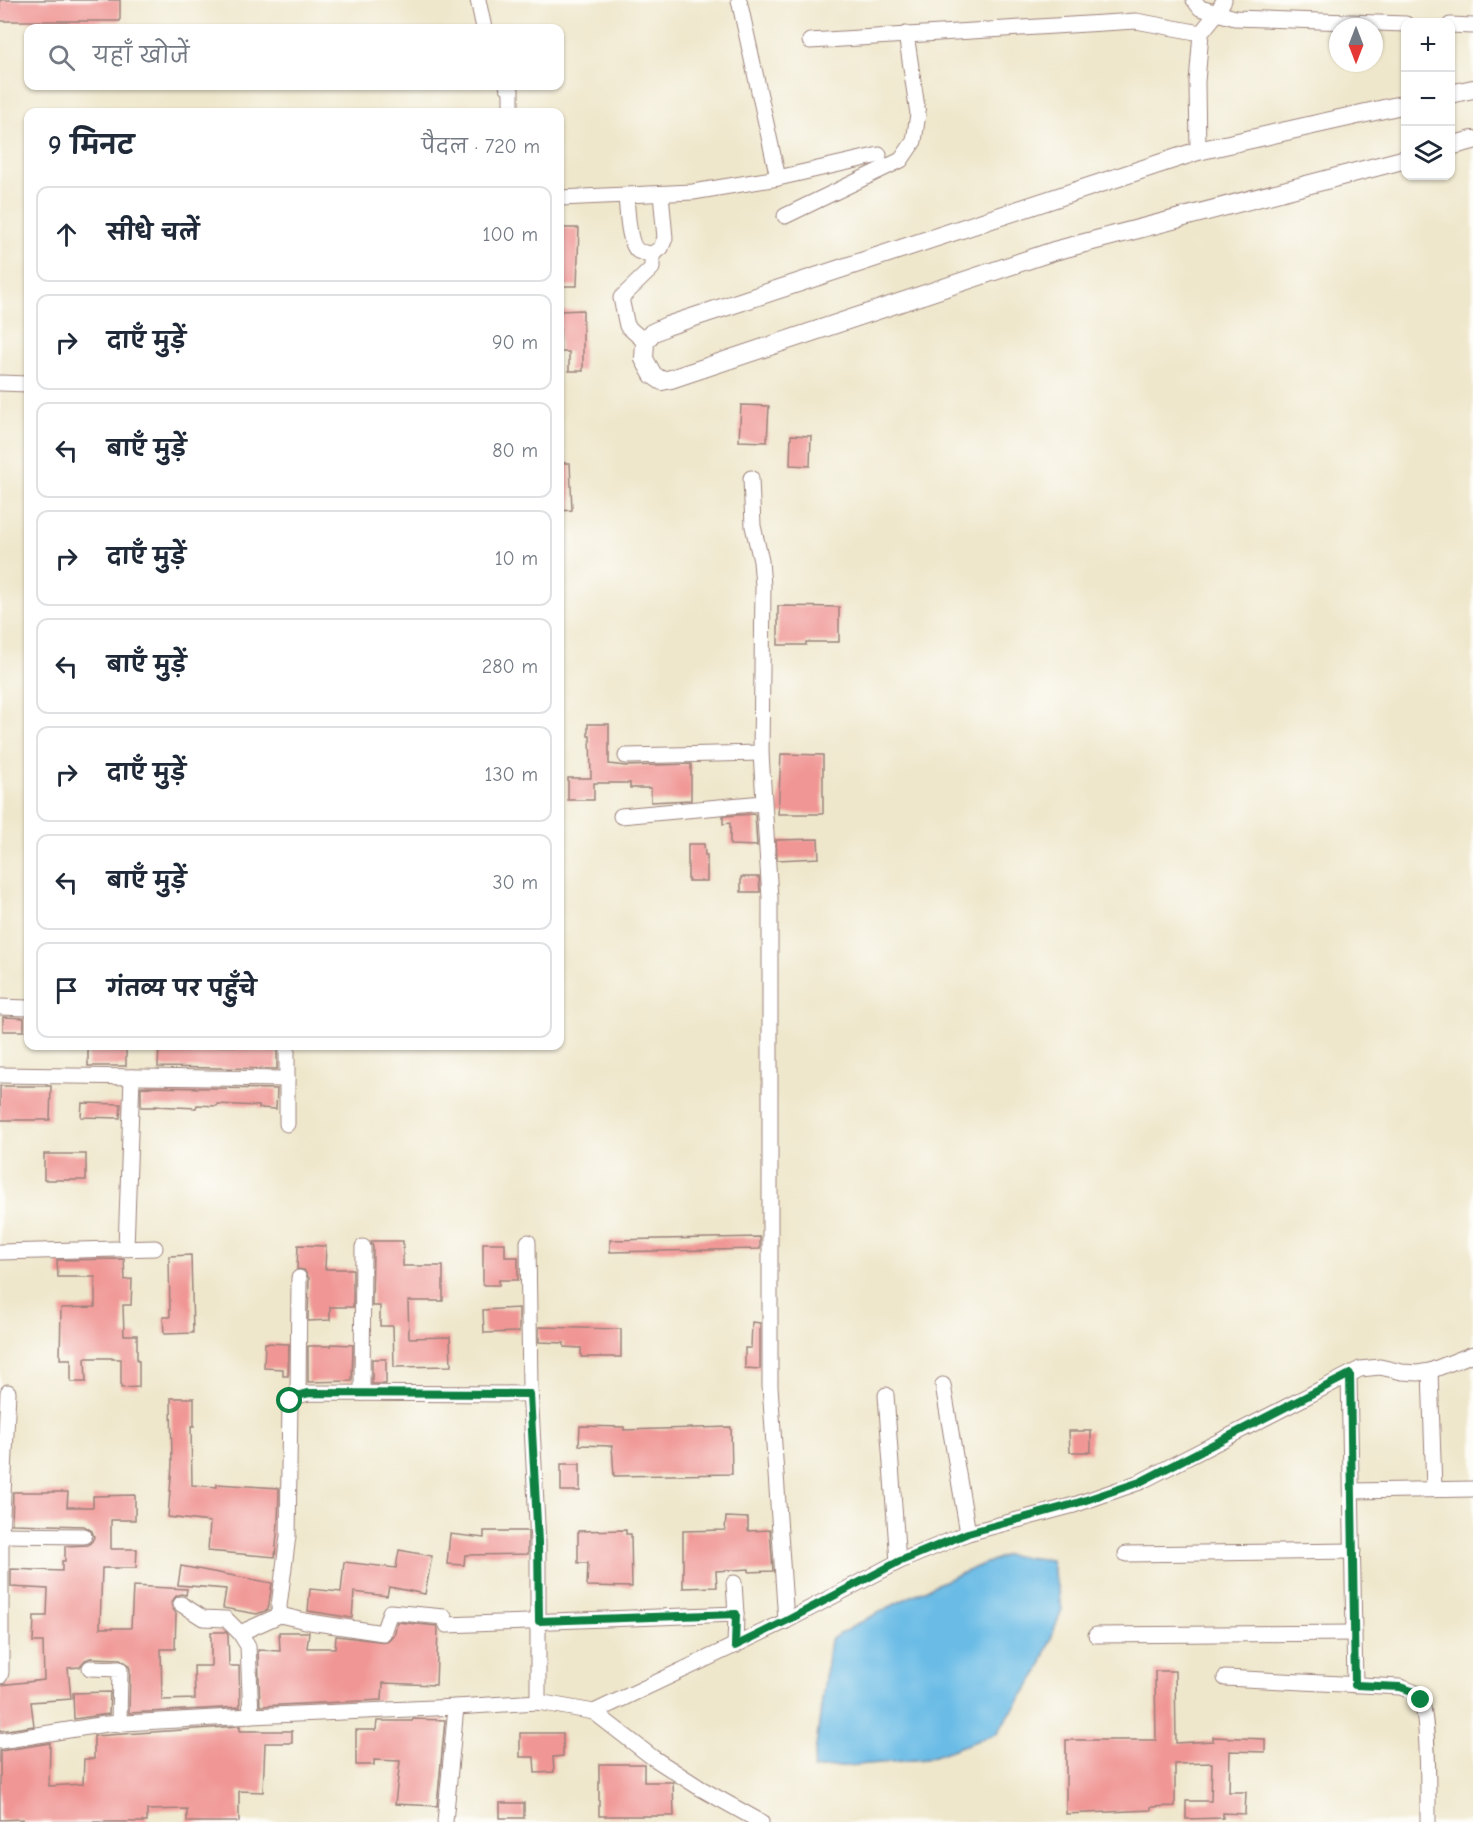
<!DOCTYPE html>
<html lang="hi">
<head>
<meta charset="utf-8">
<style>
	:root { --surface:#fff; --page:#f6f6f7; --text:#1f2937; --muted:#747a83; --line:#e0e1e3 }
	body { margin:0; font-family:"Comic Neue","Playpen Sans Deva",sans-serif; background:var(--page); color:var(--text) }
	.controls { position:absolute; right:18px; top:18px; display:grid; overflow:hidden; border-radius:12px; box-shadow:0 2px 4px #0004 }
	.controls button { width:54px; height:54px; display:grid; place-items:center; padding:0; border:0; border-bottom:2px solid var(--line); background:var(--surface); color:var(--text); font:30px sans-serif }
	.compass { position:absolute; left:1329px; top:18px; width:54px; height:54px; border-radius:50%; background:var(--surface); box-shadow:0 2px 4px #0004; rotate:180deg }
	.stop { position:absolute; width:18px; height:18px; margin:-14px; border:4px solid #0b8043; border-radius:50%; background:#fff }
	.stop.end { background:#0b8043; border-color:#fff; box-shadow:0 2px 6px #0008 }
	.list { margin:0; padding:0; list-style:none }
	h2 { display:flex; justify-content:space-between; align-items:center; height:78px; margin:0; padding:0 24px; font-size:26px }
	h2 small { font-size:20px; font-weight:400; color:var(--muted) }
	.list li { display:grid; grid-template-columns:39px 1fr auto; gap:18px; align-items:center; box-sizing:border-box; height:96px; margin:0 12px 12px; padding:0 12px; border:2px solid var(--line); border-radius:12px }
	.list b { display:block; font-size:22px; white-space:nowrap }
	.list em { font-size:20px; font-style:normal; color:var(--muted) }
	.icon { flex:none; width:33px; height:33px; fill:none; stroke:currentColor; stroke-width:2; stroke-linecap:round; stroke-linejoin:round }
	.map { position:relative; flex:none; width:1473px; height:1822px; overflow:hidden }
	.search { position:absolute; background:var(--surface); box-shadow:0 2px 4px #0004; left:24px; top:24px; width:540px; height:66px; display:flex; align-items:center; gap:15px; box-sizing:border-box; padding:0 21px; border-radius:12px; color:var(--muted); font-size:22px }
	.panel { position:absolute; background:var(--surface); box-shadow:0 2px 4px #0004; left:24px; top:108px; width:540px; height:942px; border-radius:12px }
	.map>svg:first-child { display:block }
	.water { fill:#6abce6; stroke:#5a6e88; stroke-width:1.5 }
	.building { fill:#f09795 }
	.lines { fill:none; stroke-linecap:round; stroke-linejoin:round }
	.minor-casing { stroke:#9c837c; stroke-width:17 }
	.tertiary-casing { stroke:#9c837c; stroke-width:20 }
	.minor { stroke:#fff; stroke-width:15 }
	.tertiary { stroke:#fff; stroke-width:18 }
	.route { stroke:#0b8043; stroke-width:8 }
</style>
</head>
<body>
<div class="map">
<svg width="1473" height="1822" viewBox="0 0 1473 1822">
	<rect width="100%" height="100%" fill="#fdfcf7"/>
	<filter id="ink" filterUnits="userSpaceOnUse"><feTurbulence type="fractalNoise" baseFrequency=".0167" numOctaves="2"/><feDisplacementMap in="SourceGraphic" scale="12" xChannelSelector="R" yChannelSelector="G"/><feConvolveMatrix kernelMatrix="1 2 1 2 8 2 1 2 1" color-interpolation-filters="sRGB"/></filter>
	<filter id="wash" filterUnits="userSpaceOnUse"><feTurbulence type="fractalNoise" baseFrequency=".008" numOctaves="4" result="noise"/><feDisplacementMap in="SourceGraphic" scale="24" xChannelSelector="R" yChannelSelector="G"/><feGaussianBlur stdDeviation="1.35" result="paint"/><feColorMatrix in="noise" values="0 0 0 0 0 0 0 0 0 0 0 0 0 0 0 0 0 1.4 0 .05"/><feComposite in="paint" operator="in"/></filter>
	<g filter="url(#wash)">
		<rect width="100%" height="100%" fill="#efe7cc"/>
		<path class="water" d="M1006,1555L1051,1560L1062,1609L1038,1673L996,1734L926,1759L813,1769L830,1640C886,1606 945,1579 1006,1555Z"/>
		<g id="blocks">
			<g class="building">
				<rect x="0" y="0" width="120" height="21"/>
				<polygon points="560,228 579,228 577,286 560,286"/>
				<polygon points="583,310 583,371 569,371 569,352 560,352 560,311"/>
				<polygon points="741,405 769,406 767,442 739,441"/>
				<polygon points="791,435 811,436 810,466 790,465"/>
				<polygon points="560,463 570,463 572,510 560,511"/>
				<polygon points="778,606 839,607 839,642 806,642 806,645 778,645"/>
				<polygon points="588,724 609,724 609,764 626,766 691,764 691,800 651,802 651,788 630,788 630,783 594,783 594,800 568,800 568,778 591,778 590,736 588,736"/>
				<polygon points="781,754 823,755 823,814 778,814"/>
				<polygon points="755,814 757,846 730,845 730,823 723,824 723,816"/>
				<polygon points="818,839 819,858 777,860 776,840"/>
				<polygon points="688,844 704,844 705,855 707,855 707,881 688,881"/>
				<polygon points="741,877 759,877 760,892 741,892"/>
				<polygon points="3,1017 24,1018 24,1031 3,1031"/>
				<rect x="88" y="1046" width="38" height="20"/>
				<polygon points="159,1046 277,1046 277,1069 158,1067"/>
				<polygon points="0,1086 51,1086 50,1120 0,1120"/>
				<polygon points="141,1087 277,1089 276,1109 259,1108 259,1106 217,1104 217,1106 197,1105 196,1108 155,1106 155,1107 141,1107"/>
				<polygon points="82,1103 121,1104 120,1118 81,1117"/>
				<rect x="44" y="1154" width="42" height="26"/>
				<polygon points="760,1237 760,1249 610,1252 610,1240"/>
				<polygon points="371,1241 403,1241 403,1266 443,1266 443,1301 408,1301 409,1338 450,1337 451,1366 394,1367 393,1326 380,1326 380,1306 372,1306 373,1247"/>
				<polygon points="483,1243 505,1243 505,1257 518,1257 518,1280 499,1280 499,1285 483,1285"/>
				<polygon points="298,1245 326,1246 325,1269 353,1269 353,1307 330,1307 330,1320 308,1321 309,1278 304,1270 297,1269"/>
				<polygon points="191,1255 193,1333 164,1334 163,1317 170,1317 169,1256"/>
				<polygon points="124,1259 125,1280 132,1279 131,1305 123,1305 124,1335 137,1335 137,1361 139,1361 139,1387 121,1388 121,1359 112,1359 112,1358 85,1358 86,1382 71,1382 71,1359 60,1359 61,1308 95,1307 95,1277 58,1277 57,1260"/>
				<polygon points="519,1308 519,1332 484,1333 483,1310"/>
				<polygon points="752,1322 760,1323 760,1369 745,1368 745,1348 751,1348"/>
				<polygon points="539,1327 621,1329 621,1357 581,1357 581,1348 564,1347 564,1343 539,1342"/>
				<polygon points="265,1343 289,1344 288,1376 283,1376 283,1369 264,1368"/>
				<polygon points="331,1344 353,1345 352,1381 308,1382 308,1346 331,1346"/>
				<rect x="372" y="1359" width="14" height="25"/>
				<polygon points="171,1398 194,1398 194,1426 191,1426 192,1485 217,1487 217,1484 279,1488 278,1523 275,1557 208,1551 210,1522 168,1517 172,1465"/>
				<polygon points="580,1426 624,1427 624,1430 731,1427 732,1474 614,1476 612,1446 579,1445"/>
				<polygon points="1069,1431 1091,1431 1091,1452 1070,1452"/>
				<rect x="561" y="1464" width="19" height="27"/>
				<polygon points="13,1492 68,1492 67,1507 93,1507 93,1496 135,1495 135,1520 111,1520 111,1549 137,1549 136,1568 102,1568 100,1628 131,1628 133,1586 187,1589 186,1595 181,1594 176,1596 171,1603 172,1608 176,1613 175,1649 161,1649 162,1700 195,1699 194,1666 211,1666 211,1632 226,1632 228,1635 229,1666 239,1666 240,1707 129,1713 130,1669 128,1664 120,1659 90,1658 85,1660 80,1667 68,1668 71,1699 31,1702 34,1726 0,1731 0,1685 44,1680 43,1642 33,1642 34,1616 47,1616 48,1589 11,1587 11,1569 62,1571 62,1561 65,1561 65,1546 88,1545 92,1541 94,1537 92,1531 84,1526 12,1524"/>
				<polygon points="726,1517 748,1518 748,1531 770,1530 773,1571 749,1572 749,1569 716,1571 717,1587 683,1588 683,1531 725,1530"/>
				<polygon points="626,1530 626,1534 631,1534 632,1587 587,1586 588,1563 578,1563 578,1531"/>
				<polygon points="484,1531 528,1531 528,1554 465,1555 464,1565 447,1564 450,1534 484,1538"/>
				<polygon points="399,1550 432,1556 425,1594 389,1587 387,1596 354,1592 352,1618 308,1611 310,1589 341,1592 344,1562 396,1568"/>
				<polygon points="181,1566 272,1583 268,1610 257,1614 223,1608 226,1589 178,1585"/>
				<polygon points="397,1622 437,1626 438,1629 436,1685 383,1683 382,1700 260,1706 258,1650 280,1651 279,1632 309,1632 307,1648 335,1648 336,1636 387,1642 395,1633"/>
				<polygon points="1155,1671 1175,1671 1176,1743 1213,1741 1213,1737 1265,1739 1265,1752 1230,1751 1229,1792 1246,1792 1245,1814 1223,1813 1223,1818 1186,1819 1186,1801 1211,1801 1212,1763 1175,1764 1175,1806 1151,1807 1151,1810 1066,1814 1066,1740 1156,1740"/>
				<polygon points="110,1692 109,1714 74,1719 73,1693"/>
				<polygon points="413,1719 445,1720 437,1806 395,1804 400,1761 374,1760 374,1765 356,1765 356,1730 376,1730 377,1721 412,1721"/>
				<polygon points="240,1726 240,1731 292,1731 292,1743 265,1743 263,1792 239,1791 239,1822 187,1822 187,1809 147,1810 147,1822 23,1822 23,1819 0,1820 0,1751 50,1743 49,1786 83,1784 84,1759 94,1759 94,1736"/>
				<polygon points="520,1733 563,1733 563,1756 553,1757 554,1772 535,1773 534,1757 520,1757"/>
				<polygon points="599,1764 644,1764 644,1782 673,1782 674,1816 599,1816"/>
				<rect x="500" y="1803" width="24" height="15"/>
			</g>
		</g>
	</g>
	<g filter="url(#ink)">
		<use href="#blocks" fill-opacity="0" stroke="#9c837c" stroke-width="1.5"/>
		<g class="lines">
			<defs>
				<g id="minor">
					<polyline points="478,0 484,28"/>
					<polyline points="739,0 778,178"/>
					<polyline points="1194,0 1200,8 1235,18 1406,24"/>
					<polyline points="1450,25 1473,26"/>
					<polyline points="810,41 1136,21 1201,33"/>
					<polyline points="507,86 511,90 511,112"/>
					<polyline points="1198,151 1197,82 1201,33 1217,13 1224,0"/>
					<path d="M626,195C627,207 628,244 638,251C642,253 648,253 652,254L661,248L665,238L661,194"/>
					<polyline points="560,198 693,192 778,178 879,155"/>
					<polyline points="785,216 901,160 914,141 918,114 906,34"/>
					<polyline points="645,342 627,326 621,298 652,268 652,254"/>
					<polyline points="0,383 28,384"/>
					<polyline points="751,478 753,526 761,561 763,586 761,753 770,898 770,1386 786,1621"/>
					<polyline points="626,756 761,753"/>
					<polyline points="621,816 763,803"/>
					<polyline points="0,1007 28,1008"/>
					<polyline points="0,1075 287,1079"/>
					<polyline points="287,1124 287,1046"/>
					<polyline points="528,1242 530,1388 538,1543 538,1702"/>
					<polyline points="126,1248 132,1077"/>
					<polyline points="0,1252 155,1248"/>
					<polyline points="1430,1371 1434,1489"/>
					<polyline points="1349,1375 1355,1685"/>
					<polyline points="943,1385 968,1533"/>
					<polyline points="362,1393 363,1247"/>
					<polyline points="530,1394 309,1393 293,1397 290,1401 288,1536 279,1606 280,1615 310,1622 383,1633 390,1612 444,1617 447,1625 736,1614"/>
					<polyline points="886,1395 898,1562"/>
					<polyline points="298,1396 299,1278"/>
					<polyline points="1352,1491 1473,1489"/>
					<polyline points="1,1535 84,1536"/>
					<polyline points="1126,1554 1353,1551"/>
					<polyline points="734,1583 736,1614 735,1646"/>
					<polyline points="181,1604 203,1618 226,1619 240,1633 248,1646 251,1716"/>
					<polyline points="240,1633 280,1615"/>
					<polyline points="1096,1635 1354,1633"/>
					<polyline points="90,1668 120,1669 119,1724"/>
					<polyline points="0,1676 1,1672 1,1535 8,1392"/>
					<path d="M1225,1678L1400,1687C1408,1690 1416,1691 1420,1698C1429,1713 1428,1800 1428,1822"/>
					<polyline points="594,1712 786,1621 898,1562 968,1533 1074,1505 1140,1482 1360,1369 1380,1367 1402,1372 1418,1373 1430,1371 1473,1354"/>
					<polyline points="0,1741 106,1724 251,1716 456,1707 538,1702 594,1712 652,1757 700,1788 761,1822"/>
					<polyline points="445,1822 456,1707"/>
				</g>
				<g id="tertiary">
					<polyline points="1450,94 1473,89"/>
					<polyline points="1406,104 1198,151 667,326 652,333 645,342 644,359 653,375 662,381 671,379 1054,251 1406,159"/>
					<polyline points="1450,146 1473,140"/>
				</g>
			</defs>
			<use href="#minor" class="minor-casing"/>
			<use href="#tertiary" class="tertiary-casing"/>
			<use href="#minor" class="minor"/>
			<use href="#tertiary" class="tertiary"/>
		</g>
	</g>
	<g class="lines" filter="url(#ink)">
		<polyline class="route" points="290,1401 293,1397 309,1393 530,1394 538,1542 539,1621 736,1614 735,1646 786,1621 898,1562 968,1533 1074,1504 1140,1482 1350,1374 1355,1685 1400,1687 1415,1692 1421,1700"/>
	</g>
</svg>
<div class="controls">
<button>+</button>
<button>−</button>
<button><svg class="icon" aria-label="layers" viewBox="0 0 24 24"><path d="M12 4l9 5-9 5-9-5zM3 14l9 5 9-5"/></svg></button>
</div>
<svg class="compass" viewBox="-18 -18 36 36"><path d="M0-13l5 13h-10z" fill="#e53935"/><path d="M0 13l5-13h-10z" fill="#747a83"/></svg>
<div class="stop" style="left:290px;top:1401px"></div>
<div class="stop end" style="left:1421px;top:1700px"></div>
<div class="search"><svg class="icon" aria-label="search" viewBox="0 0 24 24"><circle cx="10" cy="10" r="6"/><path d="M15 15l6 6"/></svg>यहाँ खोजें</div>
<section class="panel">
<h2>9 मिनट<small>पैदल · 720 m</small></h2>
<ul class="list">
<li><svg class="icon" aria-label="ahead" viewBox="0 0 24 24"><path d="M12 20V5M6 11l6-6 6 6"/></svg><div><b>सीधे चलें</b></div><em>100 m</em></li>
<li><svg class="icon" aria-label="right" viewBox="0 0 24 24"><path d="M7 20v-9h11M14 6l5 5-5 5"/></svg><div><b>दाएँ मुड़ें</b></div><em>90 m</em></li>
<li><svg class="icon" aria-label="left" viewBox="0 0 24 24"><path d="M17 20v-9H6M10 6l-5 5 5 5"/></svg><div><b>बाएँ मुड़ें</b></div><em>80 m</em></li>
<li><svg class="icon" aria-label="right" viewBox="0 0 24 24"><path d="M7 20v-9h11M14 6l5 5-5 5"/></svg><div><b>दाएँ मुड़ें</b></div><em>10 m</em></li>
<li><svg class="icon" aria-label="left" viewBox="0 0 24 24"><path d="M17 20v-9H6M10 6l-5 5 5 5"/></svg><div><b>बाएँ मुड़ें</b></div><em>280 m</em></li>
<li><svg class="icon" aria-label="right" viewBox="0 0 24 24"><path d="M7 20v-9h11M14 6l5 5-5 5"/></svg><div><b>दाएँ मुड़ें</b></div><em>130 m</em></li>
<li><svg class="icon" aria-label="left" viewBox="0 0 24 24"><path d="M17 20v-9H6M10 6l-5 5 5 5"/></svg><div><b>बाएँ मुड़ें</b></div><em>30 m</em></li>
<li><svg class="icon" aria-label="arrive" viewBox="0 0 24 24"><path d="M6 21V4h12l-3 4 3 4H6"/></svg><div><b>गंतव्य पर पहुँचे</b></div></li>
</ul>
</section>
</div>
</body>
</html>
